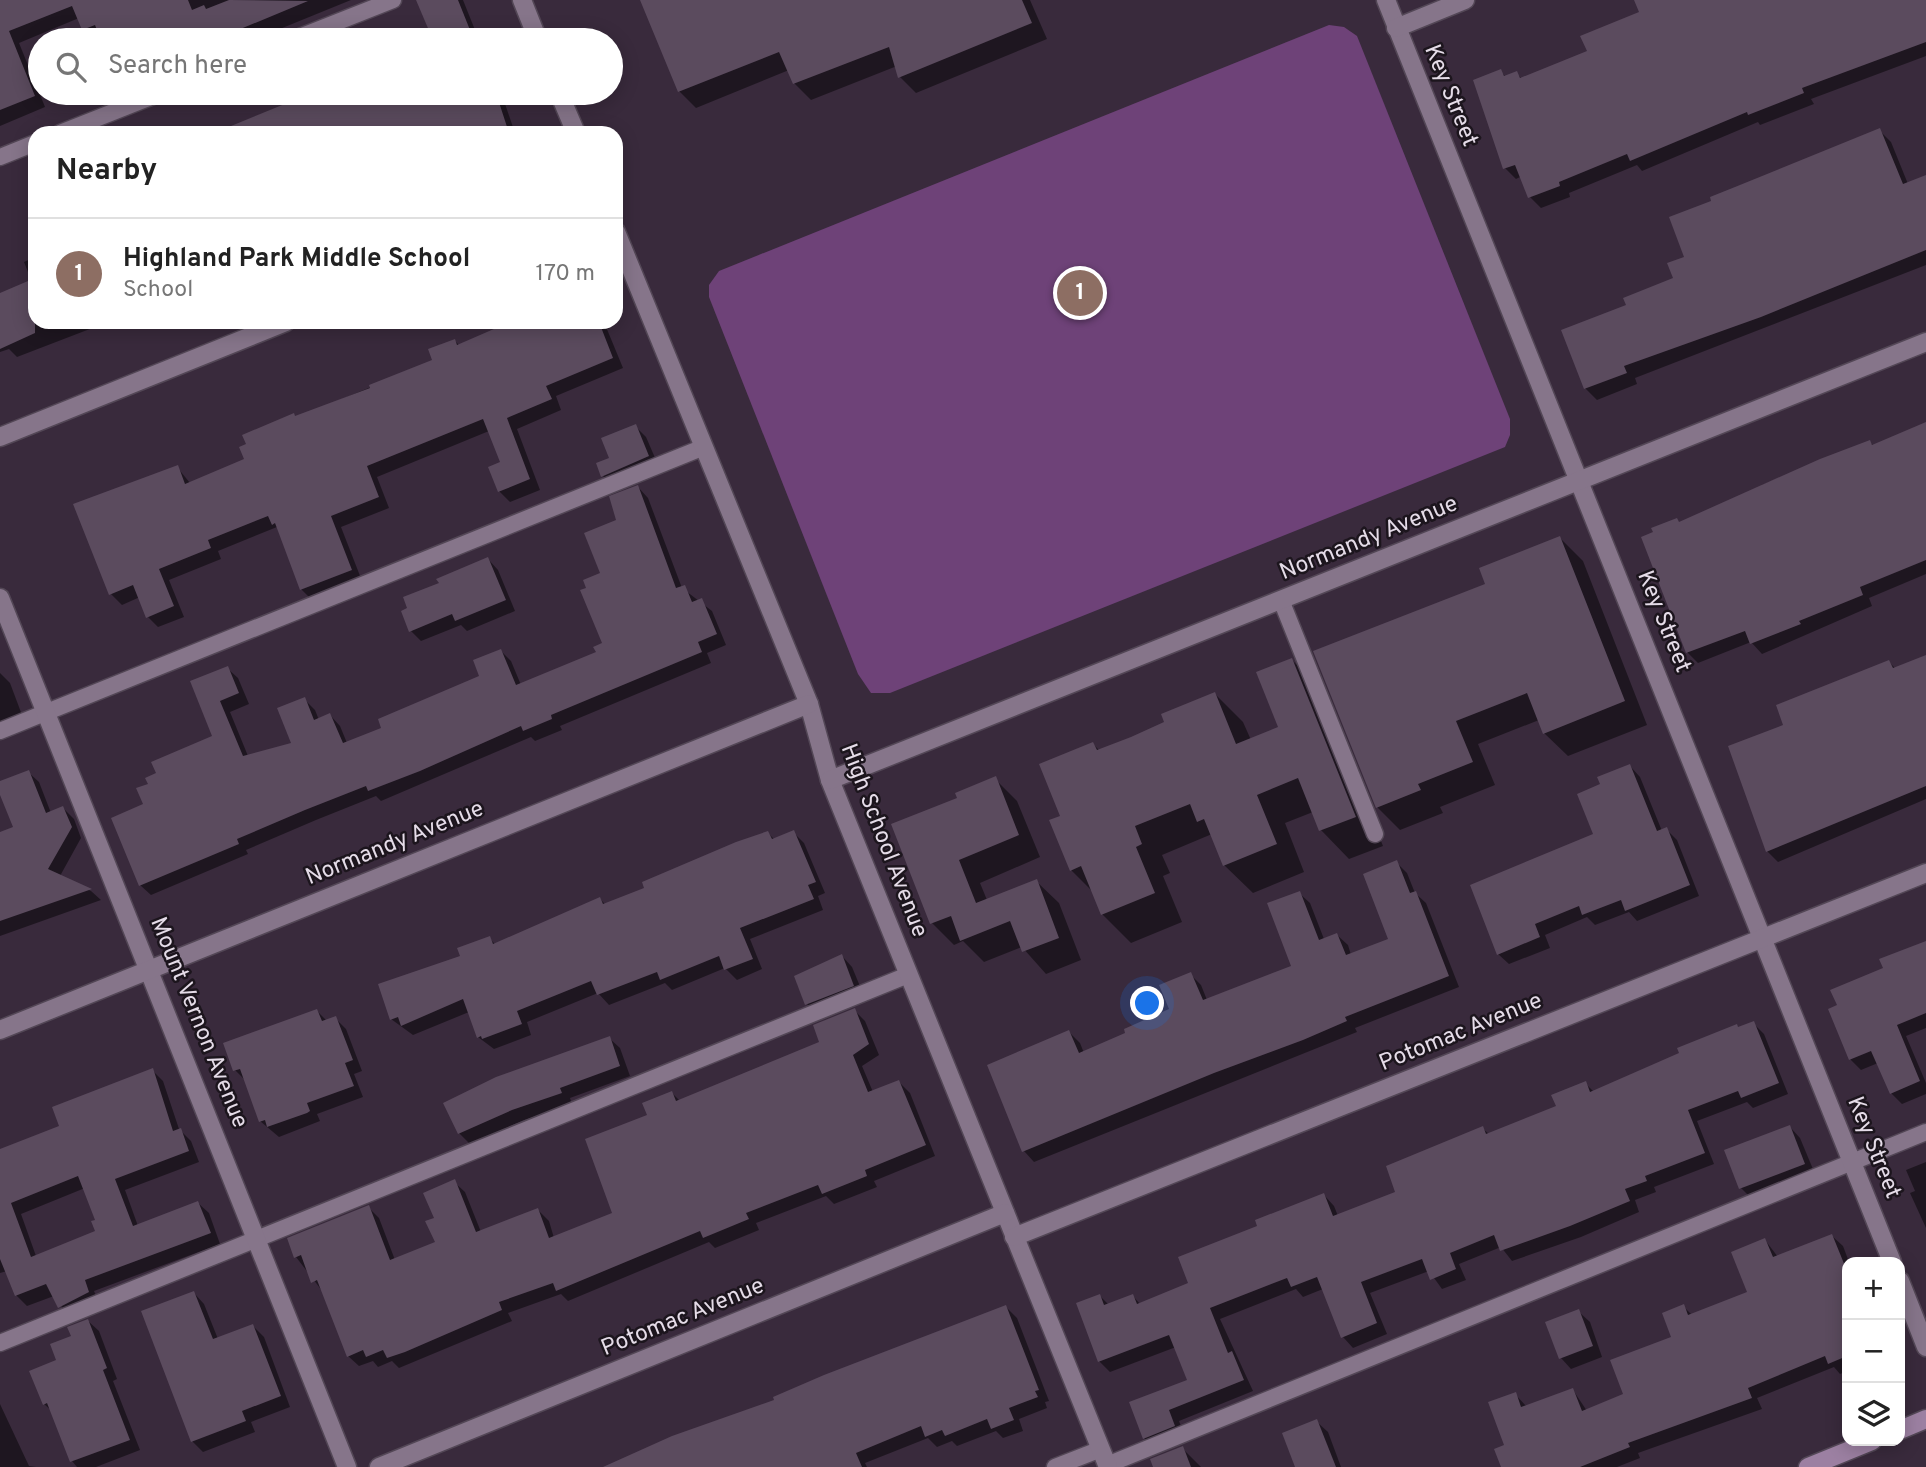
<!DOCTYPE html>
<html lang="en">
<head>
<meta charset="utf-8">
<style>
	:root { --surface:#fff; --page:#f6f6f6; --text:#222; --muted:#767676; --line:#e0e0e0; --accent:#b45309 }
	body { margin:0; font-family:Overpass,sans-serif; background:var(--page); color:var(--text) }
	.controls { position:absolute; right:21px; bottom:21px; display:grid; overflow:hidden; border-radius:14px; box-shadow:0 4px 18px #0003 }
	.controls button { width:63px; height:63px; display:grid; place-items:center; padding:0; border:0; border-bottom:2px solid var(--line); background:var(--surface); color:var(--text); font:35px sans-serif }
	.you { position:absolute; left:1148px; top:1004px; width:24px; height:24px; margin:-18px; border:5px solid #fff; border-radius:50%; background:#1a73e8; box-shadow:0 0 0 10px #1a73e833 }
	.badge { display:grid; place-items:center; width:46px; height:46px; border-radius:50%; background:var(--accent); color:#fff; font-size:23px; font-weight:700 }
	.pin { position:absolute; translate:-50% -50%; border:4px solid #fff; box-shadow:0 2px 7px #0006 }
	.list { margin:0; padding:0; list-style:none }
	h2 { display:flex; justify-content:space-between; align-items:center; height:91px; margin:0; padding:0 28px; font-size:30px }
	h2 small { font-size:23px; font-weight:400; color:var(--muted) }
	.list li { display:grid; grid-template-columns:46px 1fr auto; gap:21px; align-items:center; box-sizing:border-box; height:112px; padding:0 28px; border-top:2px solid var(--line) }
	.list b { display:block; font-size:26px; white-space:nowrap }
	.list p { margin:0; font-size:23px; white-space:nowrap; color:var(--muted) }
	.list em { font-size:23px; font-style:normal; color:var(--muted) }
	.icon { flex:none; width:38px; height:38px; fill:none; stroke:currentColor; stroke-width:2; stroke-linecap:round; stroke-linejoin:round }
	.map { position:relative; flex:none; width:1926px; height:1467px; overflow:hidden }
	.search { position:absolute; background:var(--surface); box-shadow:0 4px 18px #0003; left:28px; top:28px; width:595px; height:77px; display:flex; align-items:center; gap:18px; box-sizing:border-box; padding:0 24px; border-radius:38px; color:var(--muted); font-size:26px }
	.panel { position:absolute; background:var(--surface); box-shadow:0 4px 18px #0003; left:28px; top:126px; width:595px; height:203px; border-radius:21px }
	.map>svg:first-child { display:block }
	.green { fill:#6e4278 }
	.shadow { fill:#0007; fill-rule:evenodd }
	.building { fill:#5b4b5e; fill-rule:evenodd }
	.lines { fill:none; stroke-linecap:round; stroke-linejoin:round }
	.service-casing { stroke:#534756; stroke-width:19 }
	.minor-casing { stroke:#534756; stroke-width:21 }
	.secondary-casing { stroke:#534756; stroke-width:21 }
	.service { stroke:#86758a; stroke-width:16 }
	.minor { stroke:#86758a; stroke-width:18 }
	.secondary { stroke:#9c80a2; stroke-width:18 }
	.labels { text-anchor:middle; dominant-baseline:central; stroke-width:5; stroke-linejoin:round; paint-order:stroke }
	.street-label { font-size:23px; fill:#e5dce8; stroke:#1c151d }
</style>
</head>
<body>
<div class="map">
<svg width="1926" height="1467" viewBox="0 0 1926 1467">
	<rect width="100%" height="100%" fill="#392a3c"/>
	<polygon class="green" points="1329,25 1344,27 1357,36 1510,419 1510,435 1505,447 890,693 871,693 858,674 709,297 709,285 719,271"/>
	<g class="shadow">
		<polygon points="0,0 351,0 253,40 89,40 79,18 19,43 45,107 0,126"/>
		<polygon points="430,0 463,0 479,40 433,40"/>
		<polygon points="642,0 1030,0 1047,39 916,93 900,77 897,66 811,100 794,83 789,70 696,108 679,91"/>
		<polygon points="1652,0 1926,0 1926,56 1811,99 1814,104 1760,125 1758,122 1642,171 1637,165 1569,193 1570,197 1541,208 1530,197 1522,176 1516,179 1505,168 1500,71 1506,77 1516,73 1522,79 1589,52 1642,13"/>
		<polygon points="297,93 350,93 359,117 413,95 412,93 507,93 502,95 515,133 221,133 300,100"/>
		<polygon points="1880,131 1891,142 1908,184 1926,176 1926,265 1635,378 1637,384 1597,400 1585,388 1628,306 1675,279 1687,258"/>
		<polygon points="35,257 35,322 108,322 17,357 9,349 0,352 0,294 32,282 24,262"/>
		<polygon points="514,322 604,322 623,368 556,396 561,410 517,429 540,490 510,502 499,491 502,463 489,431 377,477 389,508 341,527 362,581 312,600 301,589 277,527 218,551 221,559 169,580 184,617 158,627 148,617 140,597 122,605 111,594 177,467 190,483 246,460 296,418 434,361 455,341 460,346"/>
		<polygon points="1926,423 1926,574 1869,598 1872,606 1762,654 1751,642 1698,663 1687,652 1680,523 1763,488 1762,485 1869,442 1874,446"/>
		<polygon points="635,426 646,437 659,467 614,487 603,476 611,459"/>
		<polygon points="638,487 648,498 682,588 712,611 726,645 707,653 711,663 560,726 562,730 535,741 531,737 381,801 376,796 316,820 246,850 248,854 151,895 140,885 145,805 150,785 214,737 192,682 227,668 238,678 249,704 230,712 248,756 293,744 304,699 315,710 319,720 330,715 340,726 347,743 383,729 481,677 501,651 511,661 521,685 598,653 604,644 588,589 603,574 618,521"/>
		<polygon points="1560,538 1583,561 1647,725 1568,756 1544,733 1539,720 1478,744 1495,785 1440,807 1443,813 1400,830 1377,807 1487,585"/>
		<polygon points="488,559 498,570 515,611 467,631 461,625 421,641 411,631 441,584"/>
		<polygon points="1926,657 1926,799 1778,862 1767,851 1730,747 1786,726 1889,662 1895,668"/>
		<polygon points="1292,660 1320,688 1383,846 1349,859 1321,830 1313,812 1285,823 1304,872 1253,893 1224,865 1212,834 1162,855 1170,873 1163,876 1182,922 1131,943 1102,914 1093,892 1071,870 1062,817 1093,744 1100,751 1167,723 1215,694 1243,722 1251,740 1280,728"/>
		<polygon points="0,673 10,683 22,715 0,723"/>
		<polygon points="1630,766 1640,777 1662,831 1666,829 1677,840 1699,896 1637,921 1629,912 1595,925 1587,917 1545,935 1550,948 1509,964 1498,954 1595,835 1602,785"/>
		<polygon points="28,772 39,782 51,813 63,808 74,819 81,838 60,876 91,891 101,900 0,936 0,834 15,828 0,783"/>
		<polygon points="995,779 1017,801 1040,857 980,883 987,900 1036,881 1059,903 1081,960 1046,974 1022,947 984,962 963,941 954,945 932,923 960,799"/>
		<polygon points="793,832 804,843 825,893 818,896 823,910 750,939 762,969 737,980 725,968 672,990 665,983 609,1005 598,993 527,1022 531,1035 494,1049 478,1037 469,1012 413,1035 391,1019 489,938 496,945 600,899 606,905 646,889 768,833 774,839"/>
		<polygon points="1397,863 1407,873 1415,893 1426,903 1459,987 1355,1028 1357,1032 1034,1162 1024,1151 989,1066 1069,1032 1080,1043 1084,1053 1127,1034 1172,1010 1190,974 1201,985 1207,1000 1293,967 1299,893 1310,903 1324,939 1337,935 1348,945 1351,955 1390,940"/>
		<polygon points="1926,943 1926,1028 1906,1036 1926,1083 1926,1094 1902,1104 1891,1093 1878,1063 1861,1070 1850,1059 1839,1006 1885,969"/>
		<polygon points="842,956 852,967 864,996 817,1015 807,1004 796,977"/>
		<polygon points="854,1010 865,1021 879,1055 862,1066 873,1092 899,1082 910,1093 935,1156 874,1181 877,1187 834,1204 826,1196 756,1223 759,1230 715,1248 709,1242 568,1301 561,1294 508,1313 512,1321 399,1368 392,1361 378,1367 373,1361 359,1366 348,1356 323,1292 296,1257 368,1207 379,1218 395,1260 437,1243 436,1219 454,1182 465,1192 481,1232 538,1210 549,1221 554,1238 615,1214 649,1116 672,1093 680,1101 821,1043"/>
		<polygon points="317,1011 327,1021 335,1018 346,1029 362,1071 354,1074 363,1097 317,1114 320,1121 279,1137 260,1121 247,1082 235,1070"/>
		<polygon points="1753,1023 1764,1034 1788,1094 1753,1108 1747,1102 1697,1121 1714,1164 1654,1187 1656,1192 1635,1200 1639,1212 1581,1237 1512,1261 1501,1247 1459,1264 1466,1280 1442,1289 1429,1271 1370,1293 1387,1334 1353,1348 1343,1337 1323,1289 1303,1297 1296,1289 1220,1319 1253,1391 1179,1421 1185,1437 1155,1449 1144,1438 1189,1381 1176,1347 1110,1372 1099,1361 1078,1304 1100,1296 1109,1305 1133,1296 1140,1304 1191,1284 1260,1227 1324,1195 1334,1206 1338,1216 1397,1193 1482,1128 1489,1134 1558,1107 1585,1083 1594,1092"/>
		<polygon points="609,1038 620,1048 630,1076 570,1098 572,1104 524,1120 470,1144 459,1133"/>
		<path d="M152,1070L163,1081L179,1129L191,1141L199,1162L125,1190L138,1226L198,1203L209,1213L220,1244L94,1291L99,1303L70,1318L54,1296L27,1306L16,1295L7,1271L0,1273V1150L61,1127ZM85,1188L97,1221V1232L36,1256L21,1214Z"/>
		<polygon points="1790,1127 1800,1138 1815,1174 1751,1198 1741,1188"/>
		<polygon points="1926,1162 1926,1228 1910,1193 1915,1191 1906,1170"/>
		<polygon points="1832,1236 1843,1246 1849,1262 1847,1371 1840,1374 1834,1367 1757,1398 1762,1409 1638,1453 1640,1458 1617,1467 1514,1467 1515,1394 1527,1407 1573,1390 1587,1411 1626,1395 1674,1338 1683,1306 1693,1316 1749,1293 1765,1240 1778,1257"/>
		<polygon points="194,1293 204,1304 218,1339 253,1326 264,1337 290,1407 251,1422 255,1432 203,1452 192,1441"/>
		<polygon points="1006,1307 1017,1318 1049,1401 1045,1402 1047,1408 1019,1419 1023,1431 1003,1438 996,1431 957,1446 952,1441 937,1447 928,1438 865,1463 867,1467 621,1467"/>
		<polygon points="1579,1312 1590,1322 1602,1357 1571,1369 1561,1358"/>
		<polygon points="88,1321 99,1331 117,1379 113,1381 140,1450 96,1467 77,1467 72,1461 53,1412 44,1404 73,1337"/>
		<polygon points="0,1404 29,1466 36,1467 0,1467"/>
		<polygon points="1317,1422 1328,1432 1341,1467 1297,1467"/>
		<polygon points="1182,1448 1201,1467 1155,1467"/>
	</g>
	<g class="building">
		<polygon points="0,0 188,0 192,10 204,5 206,9 229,0 308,1 214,40 101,40 95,25 82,30 72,6 9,31 35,96 0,110"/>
		<polygon points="416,0 458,0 474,40 433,40"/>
		<polygon points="640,0 1022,0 1032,23 898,78 889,47 793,84 779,52 678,92"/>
		<polygon points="1634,0 1926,0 1926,42 1802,88 1804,93 1748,115 1747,112 1630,161 1627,154 1559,182 1560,186 1528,198 1515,165 1503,169 1473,80 1501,69 1504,76 1517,71 1520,78 1587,51 1580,36 1639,12"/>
		<polygon points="295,93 496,93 509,133 214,133 297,99"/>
		<polygon points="1880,128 1903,184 1926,175 1926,250 1761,317 1624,366 1627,373 1584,389 1561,330 1626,305 1623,298 1673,278 1667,263 1684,257 1669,217 1711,201 1710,197 1735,187"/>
		<polygon points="35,278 35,333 0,349 0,293"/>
		<polygon points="510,322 599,322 613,358 546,386 552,399 507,418 530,479 498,492 488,467 500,462 483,419 367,466 379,497 331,516 352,570 300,590 275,523 272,525 268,516 208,540 211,548 159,569 174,606 146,618 133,585 109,595 73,504 178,465 185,484 244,459 239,447 246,444 242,435 294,413 295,416 370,388 369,385 432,360 428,349 455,339 457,345"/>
		<polygon points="1926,422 1926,560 1860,587 1863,595 1799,621 1801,624 1750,644 1745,631 1686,653 1641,537 1653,532 1651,528 1677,518 1679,522 1820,459 1870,440 1872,445"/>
		<polygon points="636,424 649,456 601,477 596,463 609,458 601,438"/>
		<polygon points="638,485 676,588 685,585 692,602 702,598 717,634 698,642 702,652 551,715 552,719 523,731 521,726 420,771 368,791 366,786 305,810 237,839 239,844 139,886 111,818 143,804 136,788 148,784 145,778 156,773 151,762 212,736 190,681 228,666 239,693 220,701 243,756 291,743 277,708 305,697 314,720 330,713 343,743 381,728 378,719 479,676 473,660 501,649 516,685 596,652 593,647 602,643 580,590 586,588 583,580 600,573 584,533 616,520 609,496"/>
		<polygon points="1560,536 1625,701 1543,734 1527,693 1456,721 1473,762 1418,784 1421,790 1376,808 1313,651 1485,584 1479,568"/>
		<polygon points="488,557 506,600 455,621 452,614 409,632 401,611 407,608 403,597 439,583 436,579"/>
		<polygon points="1926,655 1926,786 1766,852 1728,746 1783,725 1776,705 1889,660 1893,668"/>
		<polygon points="1292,658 1356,817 1319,831 1298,778 1257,795 1277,844 1223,866 1204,819 1197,822 1190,804 1135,826 1142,844 1136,847 1155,893 1101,915 1081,866 1070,871 1049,820 1060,816 1039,764 1093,742 1097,750 1131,737 1164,722 1161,714 1215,692 1236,744 1278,727 1256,672"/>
		<polygon points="1630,764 1657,831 1667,827 1690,885 1625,911 1621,900 1582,915 1579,906 1535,924 1540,937 1497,955 1470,885 1593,834 1577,794 1600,784 1597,777"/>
		<polygon points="29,770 46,813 63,806 72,827 48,869 92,889 0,921 0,832 13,827 0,795 0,781"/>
		<polygon points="996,776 1019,835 959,860 976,903 1037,879 1059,938 1022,952 1010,921 960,941 951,916 930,924 891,824 957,798 955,793"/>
		<polygon points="794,830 816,882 808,885 814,899 740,928 753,959 724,970 719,956 660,980 657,972 597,995 591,981 517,1011 522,1024 482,1039 481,1036 477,1038 463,999 401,1026 398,1017 390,1020 378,984 460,956 457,948 490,936 493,944 600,897 603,904 644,888 642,882 736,842 768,831 772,839"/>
		<polygon points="1397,860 1410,893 1416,891 1449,976 1345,1017 1347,1021 1303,1040 1214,1073 1022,1152 987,1065 1069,1030 1079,1053 1125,1033 1124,1029 1169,1009 1159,985 1191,972 1203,1000 1291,966 1267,903 1300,891 1319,940 1337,933 1346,955 1388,939 1363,874"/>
		<polygon points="1926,941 1926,1013 1897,1025 1920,1081 1890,1094 1871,1051 1849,1060 1828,1009 1837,1005 1830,990 1883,968 1879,959"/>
		<polygon points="842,954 854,986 805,1005 794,976"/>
		<polygon points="855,1008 869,1044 853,1055 868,1092 899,1080 926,1145 865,1170 867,1176 822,1194 818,1185 746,1213 749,1219 703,1238 700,1231 556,1291 553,1283 499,1302 502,1310 405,1352 387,1358 383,1350 366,1357 363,1350 347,1357 317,1280 311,1283 301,1255 294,1258 287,1238 369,1205 390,1260 435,1242 425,1221 434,1218 423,1193 455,1179 476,1232 538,1208 549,1238 612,1213 585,1139 647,1115 642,1103 672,1091 676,1101 819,1042 813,1025"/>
		<polygon points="317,1009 322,1021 336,1016 353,1060 345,1063 354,1086 307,1103 310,1111 307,1113 267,1127 265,1120 259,1122 240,1069 233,1071 223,1043"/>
		<polygon points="1754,1021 1779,1083 1741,1098 1738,1091 1688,1110 1705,1153 1645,1176 1647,1181 1625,1189 1630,1201 1570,1226 1500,1251 1494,1235 1450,1253 1456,1269 1430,1280 1422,1259 1361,1282 1377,1323 1341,1338 1317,1277 1291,1287 1287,1278 1210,1308 1228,1353 1232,1351 1244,1380 1169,1410 1175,1426 1143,1439 1129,1402 1187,1380 1169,1335 1098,1362 1076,1303 1100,1294 1104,1305 1133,1294 1137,1304 1188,1283 1178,1257 1257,1226 1255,1220 1324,1193 1333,1216 1395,1192 1386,1166 1483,1126 1486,1134 1556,1106 1551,1095 1586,1081 1590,1092 1679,1053 1677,1048 1737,1024 1738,1027"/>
		<polygon points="610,1036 620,1066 560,1088 562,1093 512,1110 458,1134 443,1103 496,1077"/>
		<path d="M153,1068L173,1131L181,1128L189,1151L115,1179L133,1226L198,1201L211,1233L85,1280L89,1292L58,1308L46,1284L15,1296L0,1259V1149L59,1126L52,1107ZM78,1176L95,1220L91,1221L95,1231L31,1257L11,1203Z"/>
		<polygon points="1790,1125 1805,1164 1739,1189 1724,1150"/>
		<polygon points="1832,1234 1847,1271 1847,1356 1828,1364 1825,1356 1748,1388 1752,1398 1628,1443 1630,1447 1580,1467 1501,1467 1494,1449 1504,1445 1488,1402 1516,1392 1521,1407 1573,1388 1582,1411 1623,1394 1610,1360 1671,1337 1662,1313 1684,1304 1688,1315 1747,1292 1731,1252 1765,1238 1773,1257"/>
		<polygon points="194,1291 213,1339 253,1324 281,1396 242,1411 246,1421 191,1442 141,1311"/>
		<polygon points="1006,1305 1039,1390 1035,1391 1038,1397 1009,1408 1014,1420 991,1429 987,1419 945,1436 942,1430 925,1437 921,1426 856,1453 862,1467 603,1467 672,1436 774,1400 773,1397 824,1375"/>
		<polygon points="1579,1309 1593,1346 1559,1359 1545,1322"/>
		<polygon points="88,1319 107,1368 103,1370 130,1440 70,1462 47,1403 43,1405 29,1371 56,1360 50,1344 71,1336 67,1327"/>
		<polygon points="1317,1419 1336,1467 1295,1467 1282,1433"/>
		<polygon points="1183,1446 1191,1467 1153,1467 1150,1459"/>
	</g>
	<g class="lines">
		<defs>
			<g id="service">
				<polyline points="292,40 393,0"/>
				<polyline points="60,133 161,93"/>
				<polyline points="0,157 35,143"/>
				<polyline points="1281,600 1375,834"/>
				<polyline points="0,731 704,447"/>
				<polyline points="0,1343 908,975"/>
				<polyline points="1107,1465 1926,1132"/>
				<polyline points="1055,1467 1101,1449"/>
			</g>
			<g id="minor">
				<polyline points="522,0 538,40"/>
				<polyline points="1386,0 1892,1262"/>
				<polyline points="1396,28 1465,0"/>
				<polyline points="559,93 576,133"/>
				<polyline points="616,232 809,704 830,780 1108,1467"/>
				<polyline points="0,437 286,322"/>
				<polyline points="0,598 347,1467"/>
				<polyline points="830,780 1926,342"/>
				<polyline points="0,1030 809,704"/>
				<polyline points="1014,1237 1926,873"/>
				<polyline points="1900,1281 1926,1347"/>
				<polyline points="379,1467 1005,1213"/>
			</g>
			<g id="secondary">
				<polyline points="1900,1430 1926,1419"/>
				<polyline points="1808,1467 1872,1441"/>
			</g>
		</defs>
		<use href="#service" class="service-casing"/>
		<use href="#minor" class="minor-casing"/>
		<use href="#secondary" class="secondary-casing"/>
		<use href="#service" class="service"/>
		<use href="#minor" class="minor"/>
		<use href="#secondary" class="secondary"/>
	</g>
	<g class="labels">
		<g class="street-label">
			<text transform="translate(1450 96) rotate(68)">Key Street</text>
			<text transform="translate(1369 539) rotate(-22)">Normandy Avenue</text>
			<text transform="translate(1663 622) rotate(68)">Key Street</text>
			<text transform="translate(883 841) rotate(69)">High School Avenue</text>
			<text transform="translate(395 844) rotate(-22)">Normandy Avenue</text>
			<text transform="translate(198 1023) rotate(68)">Mount Vernon Avenue</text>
			<text transform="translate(1461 1033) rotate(-22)">Potomac Avenue</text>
			<text transform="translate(1873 1148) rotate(68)">Key Street</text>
			<text transform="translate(683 1318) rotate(-22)">Potomac Avenue</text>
		</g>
	</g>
</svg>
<div class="controls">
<button>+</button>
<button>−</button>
<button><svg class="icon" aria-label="layers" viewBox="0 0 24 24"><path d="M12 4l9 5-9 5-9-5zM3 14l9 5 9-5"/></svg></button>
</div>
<div class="you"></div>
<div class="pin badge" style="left:1080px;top:293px;background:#8d6e63">1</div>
<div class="search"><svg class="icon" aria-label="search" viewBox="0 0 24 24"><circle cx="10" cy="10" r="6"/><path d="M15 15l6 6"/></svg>Search here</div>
<section class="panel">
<h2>Nearby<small></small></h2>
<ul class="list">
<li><span class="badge" style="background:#8d6e63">1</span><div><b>Highland Park Middle School</b><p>School</p></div><em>170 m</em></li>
</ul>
</section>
</div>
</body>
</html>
